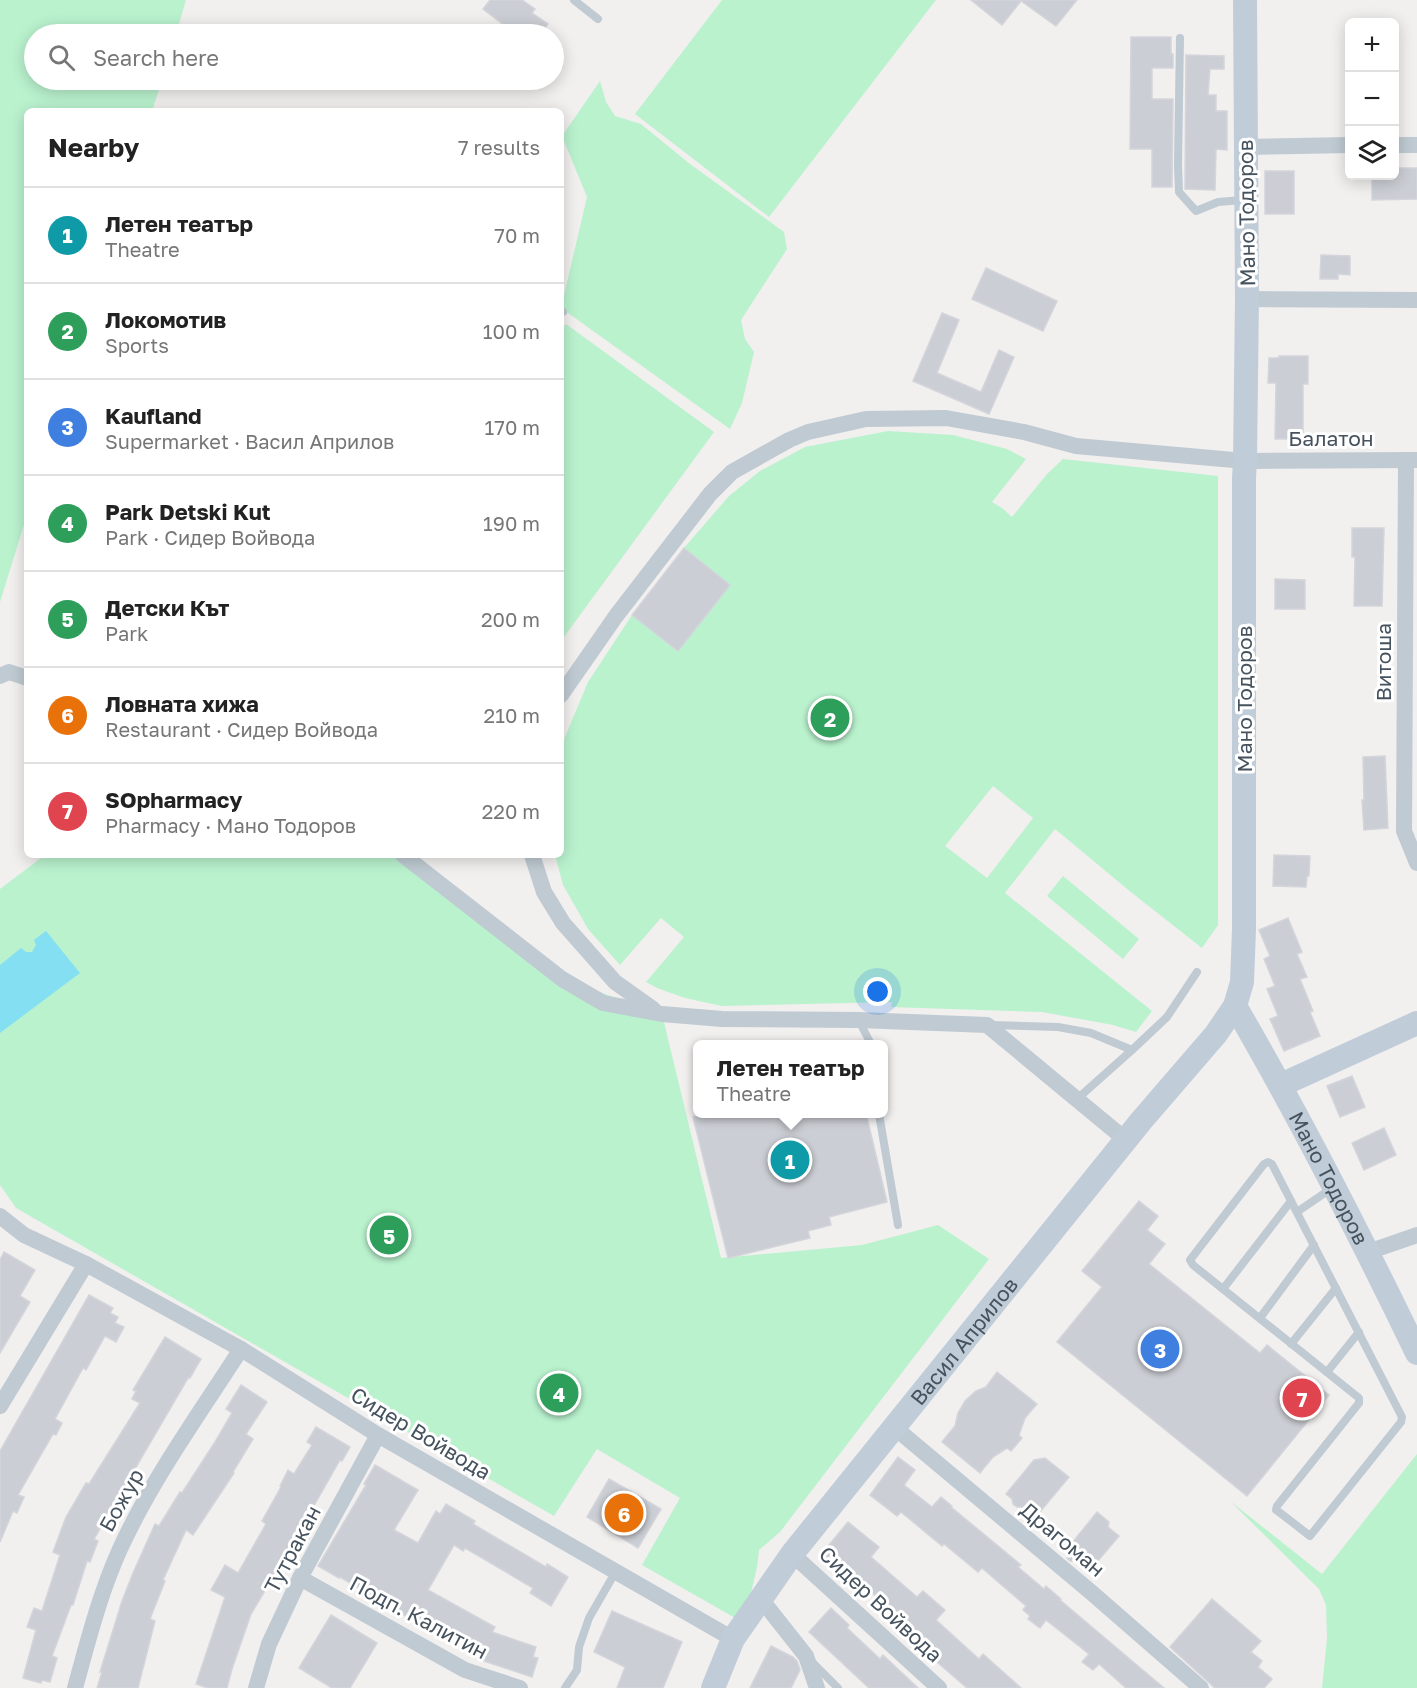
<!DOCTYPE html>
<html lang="en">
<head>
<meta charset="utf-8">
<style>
	:root { --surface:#fff; --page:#f6f6f6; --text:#222; --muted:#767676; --line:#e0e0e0; --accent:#0f766e }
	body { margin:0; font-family:"Golos Text",sans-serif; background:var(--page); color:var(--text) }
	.controls { position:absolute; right:18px; top:18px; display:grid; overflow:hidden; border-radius:9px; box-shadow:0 3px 15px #0003 }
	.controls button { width:54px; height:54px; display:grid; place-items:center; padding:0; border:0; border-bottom:2px solid var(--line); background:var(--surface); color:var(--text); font:30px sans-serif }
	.you { position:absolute; left:878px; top:992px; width:21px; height:21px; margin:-15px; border:4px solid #fff; border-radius:50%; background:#1a73e8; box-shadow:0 0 0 9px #1a73e833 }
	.badge { display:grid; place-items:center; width:39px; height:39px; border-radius:50%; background:var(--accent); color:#fff; font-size:20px; font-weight:700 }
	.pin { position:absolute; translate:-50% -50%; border:3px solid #fff; box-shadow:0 2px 6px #0006 }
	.popup { position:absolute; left:693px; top:1040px; width:195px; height:78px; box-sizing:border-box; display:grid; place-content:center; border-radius:9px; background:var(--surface); filter:drop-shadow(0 2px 4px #0005); font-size:20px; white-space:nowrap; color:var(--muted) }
	.popup b { font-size:22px; color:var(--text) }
	.popup::after { content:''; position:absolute; left:50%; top:100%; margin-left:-12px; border:12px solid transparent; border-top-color:var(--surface) }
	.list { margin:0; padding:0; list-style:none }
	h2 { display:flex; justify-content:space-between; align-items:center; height:78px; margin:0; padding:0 24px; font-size:26px }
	h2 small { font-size:20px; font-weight:400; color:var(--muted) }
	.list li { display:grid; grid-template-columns:39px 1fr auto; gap:18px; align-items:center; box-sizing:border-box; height:96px; padding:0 24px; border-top:2px solid var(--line) }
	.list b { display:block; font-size:22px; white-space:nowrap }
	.list p { margin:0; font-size:20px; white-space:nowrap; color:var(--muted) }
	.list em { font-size:20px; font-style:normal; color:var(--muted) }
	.icon { flex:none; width:33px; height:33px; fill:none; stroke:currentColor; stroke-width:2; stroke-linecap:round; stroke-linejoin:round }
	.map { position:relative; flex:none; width:1417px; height:1688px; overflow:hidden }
	.search { position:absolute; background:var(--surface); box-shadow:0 3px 15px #0003; left:24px; top:24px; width:540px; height:66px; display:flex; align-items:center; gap:15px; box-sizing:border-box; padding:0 21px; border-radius:33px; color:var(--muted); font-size:22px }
	.panel { position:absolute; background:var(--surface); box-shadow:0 3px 15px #0003; left:24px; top:108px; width:540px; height:750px; border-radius:9px }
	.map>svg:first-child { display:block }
	.green { fill:#baf2ce; fill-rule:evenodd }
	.water { fill:#84dff2 }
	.building { fill:#cbced4; stroke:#d3d5db; stroke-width:1.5 }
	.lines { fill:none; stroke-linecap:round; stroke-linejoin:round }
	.lane { stroke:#bfcad2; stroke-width:8 }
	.street { stroke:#bfcad2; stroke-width:16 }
	.secondary { stroke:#c0cdd9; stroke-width:24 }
	.labels { text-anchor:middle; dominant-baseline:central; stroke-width:6; stroke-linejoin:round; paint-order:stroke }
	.street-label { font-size:21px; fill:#46535e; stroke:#fff }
</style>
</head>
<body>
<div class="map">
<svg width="1417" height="1688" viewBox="0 0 1417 1688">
	<rect width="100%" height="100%" fill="#f2efef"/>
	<g class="green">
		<polygon points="0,0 186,0 176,34 34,34 34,80 162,80 152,111 27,111 27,515 0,602"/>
		<polygon points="722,0 936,0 769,217 635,114"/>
		<polygon points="600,81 606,102 615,116 641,124 690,164 784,232 787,249 741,320 745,339 754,352 742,403 730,429 561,308 587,197 562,136"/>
		<polygon points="566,324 714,432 561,641 561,330"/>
		<path d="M888,431L953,435L1007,449L1026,459L992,502L1002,508L1012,517L1047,474L1063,459L1218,476V925L1202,948L1132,893L1055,829L1005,893L1152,1011L1136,1032L1113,1025L1042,1012L891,1007L892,1002L722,1006L685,998L657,988L646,982L684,937L661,918L620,965L588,929L563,885L555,855H561V752L565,737L588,682L632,615L684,548L729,496L760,471L805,447ZM993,786L1033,818L987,878L945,846Z"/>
		<polygon points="45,855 403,855 562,979 662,1014 721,1258 862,1245 938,1225 989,1259 780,1532 759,1550 757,1567 744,1623 642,1565 680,1498 597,1449 554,1516 16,1208 0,1185 0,889"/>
		<polygon points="1063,876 1139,939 1123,959 1047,896"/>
		<polygon points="1417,1454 1417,1688 1322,1688 1327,1639 1326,1605 1319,1589 1230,1501 1322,1574"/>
	</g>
	<polygon class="water" points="46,931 80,973 0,1033 0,965 21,948 26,952 32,952 36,945 34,940"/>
	<g class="building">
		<polygon points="490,0 522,0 535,9 532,13 548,24 540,34 516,34 483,9"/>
		<polygon points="971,0 1077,0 1056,26 1021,1 1002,25"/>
		<polygon points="1131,37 1171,37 1171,54 1173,54 1173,68 1152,68 1152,99 1173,99 1172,187 1152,187 1152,149 1130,149"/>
		<polygon points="1186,55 1224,56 1224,69 1210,69 1208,95 1216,95 1216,111 1227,111 1227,150 1216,149 1215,190 1185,189"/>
		<polygon points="1395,168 1417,168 1417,199 1372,200 1372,176 1395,176"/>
		<rect x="1265" y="171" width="29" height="43"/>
		<polygon points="1321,255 1350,256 1350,275 1338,274 1338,279 1320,279"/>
		<polygon points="986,268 1057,301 1043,331 972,299"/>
		<polygon points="942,313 959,320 937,373 981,392 999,350 1014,357 989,414 913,381"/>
		<polygon points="1279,356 1308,356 1308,384 1303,384 1303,439 1275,439 1276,383 1268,383 1269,358 1279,358"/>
		<polygon points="1352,528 1384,528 1382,606 1354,606 1355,557 1352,557"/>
		<polygon points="684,548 730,585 678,651 632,615"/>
		<polygon points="1275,579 1305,580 1305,609 1275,609"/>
		<polygon points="1385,756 1388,828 1364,830 1362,800 1364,800 1363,757"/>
		<polygon points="1274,855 1310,856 1309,876 1307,876 1306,887 1273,886"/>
		<polygon points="1288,918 1302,952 1297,954 1307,977 1300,979 1313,1011 1310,1012 1320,1036 1284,1051 1270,1019 1278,1016 1267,989 1275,986 1264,959 1270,956 1259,930"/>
		<polygon points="1352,1076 1365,1107 1340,1117 1327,1086"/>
		<polygon points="709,1113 866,1113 887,1202 829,1217 831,1225 808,1231 810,1238 728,1258 693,1117"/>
		<polygon points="1384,1128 1396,1155 1364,1170 1352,1143"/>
		<polygon points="1139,1201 1158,1216 1147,1230 1165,1244 1149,1264 1260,1353 1267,1345 1329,1395 1247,1496 1057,1342 1102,1287 1082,1271"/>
		<polygon points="4,1252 35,1270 20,1296 30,1302 0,1353 0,1260"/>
		<polygon points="89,1295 113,1308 110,1313 118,1317 115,1323 124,1327 116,1342 105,1336 86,1370 83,1368 55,1419 62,1423 56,1435 53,1434 18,1495 24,1497 17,1513 13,1511 0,1542 0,1451"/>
		<polygon points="165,1337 201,1359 190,1378 188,1378 94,1539 98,1541 90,1562 87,1561 73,1605 71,1605 52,1656 57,1658 50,1682 42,1680 41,1683 23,1678 36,1630 27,1627 34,1608 42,1611 60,1555 53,1552 66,1517 86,1483 89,1484 140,1403 132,1399 136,1391 133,1390"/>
		<polygon points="997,1372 1037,1404 1025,1418 1019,1435 1022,1438 1011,1451 1007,1448 993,1457 980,1473 942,1442 955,1426 958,1413 965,1401 976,1391 986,1387"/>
		<polygon points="241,1385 267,1402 246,1434 253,1439 233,1472 234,1473 193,1535 186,1530 163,1580 165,1581 150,1619 155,1621 138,1688 97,1688 102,1672 100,1672 122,1601 133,1573 155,1524 159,1526 180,1492 182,1493 215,1442 232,1413 226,1409"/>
		<polygon points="316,1427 350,1447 342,1461 340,1460 303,1525 307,1528 306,1530 312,1533 305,1546 295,1540 251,1614 232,1669 227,1688 208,1688 196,1684 225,1597 211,1590 225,1565 238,1573 266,1524 262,1521 281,1487 280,1486 288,1470 294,1474 312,1445 307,1442"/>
		<polygon points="898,1457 915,1470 904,1485 932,1507 941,1497 952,1506 951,1507 1021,1565 1018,1567 1044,1589 1046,1586 1061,1599 1060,1600 1164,1688 1126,1688 1099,1664 1093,1670 1082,1662 1089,1654 1046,1620 1040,1628 1028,1619 1030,1616 1023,1610 1026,1606 982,1568 978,1572 944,1544 942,1546 901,1512 897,1516 870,1495"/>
		<polygon points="1045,1458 1069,1477 1035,1518 1021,1507 1017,1507 1013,1504 1012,1499 1006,1494 1034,1460"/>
		<polygon points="375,1465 418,1490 394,1530 418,1543 436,1511 440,1514 446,1504 475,1521 473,1524 546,1567 547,1564 568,1577 551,1606 530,1593 533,1588 465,1548 463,1551 454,1545 428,1590 495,1627 492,1632 536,1647 533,1657 538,1658 532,1677 478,1659 340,1577 339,1578 318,1566 366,1485 364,1484"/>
		<polygon points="609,1479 661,1509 638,1548 587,1517"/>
		<polygon points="1097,1512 1109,1522 1108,1527 1119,1536 1097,1562 1070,1561 1067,1558 1074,1549 1072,1543"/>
		<polygon points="848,1522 879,1547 871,1557 917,1597 923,1591 945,1610 936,1620 979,1659 983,1654 1021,1688 967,1688 930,1656 936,1649 856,1579 852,1584 819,1557"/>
		<polygon points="1212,1599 1261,1641 1251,1652 1262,1661 1258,1667 1272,1679 1264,1688 1215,1688 1170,1647"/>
		<polygon points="831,1608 849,1625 847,1628 880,1659 883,1655 918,1688 869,1688 809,1632"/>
		<polygon points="612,1611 682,1642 663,1688 617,1688 625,1667 594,1652"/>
		<polygon points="331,1615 377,1643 350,1688 332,1688 299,1668"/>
		<polygon points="771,1646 793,1657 797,1661 800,1670 791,1688 750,1688"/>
	</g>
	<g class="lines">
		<g class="lane">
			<polyline points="574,0 598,19"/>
			<polyline points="1180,38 1178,165 1179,192 1196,211 1218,202 1243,200"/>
			<polyline points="561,313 563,312"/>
			<polyline points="859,1021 871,1044"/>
			<polyline points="990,1025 1058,1027 1091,1033 1132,1050"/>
			<polyline points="1077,1099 1132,1050 1167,1017 1197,972"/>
			<polyline points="879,1114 898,1225"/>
			<polygon points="1268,1162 1272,1164 1402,1417 1401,1422 1310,1536 1279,1512 1276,1510 1277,1506 1359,1403 1359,1398 1193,1265 1190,1260 1264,1164"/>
			<polyline points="1297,1212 1332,1188"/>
			<polyline points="1223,1289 1291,1201"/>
			<polyline points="1260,1318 1314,1245"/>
			<polyline points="1291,1344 1336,1288"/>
			<polyline points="1327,1372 1359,1332"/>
			<polyline points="813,1663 838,1688"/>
			<polyline points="565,1688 577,1670 579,1647 589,1618 616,1571"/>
		</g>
		<g class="street">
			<polyline points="1394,145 1417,145"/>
			<polyline points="1246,147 1350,145"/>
			<polyline points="1247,299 1417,300"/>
			<polyline points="1406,460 1404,831 1417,863"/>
			<polyline points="0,676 9,672 27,678"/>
			<polyline points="561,695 616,616 710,494 732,472 789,440 808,432 866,419 946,418 1024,432 1076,446 1245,461 1417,460"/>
			<polyline points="403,855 562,979 603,1003 662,1014 722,1019 859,1020 987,1025 1126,1140"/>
			<polyline points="532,855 544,892 563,923 615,982 653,1009"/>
			<polyline points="0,1216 24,1235 86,1264 241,1349 378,1435 733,1639"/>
			<polyline points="1368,1252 1417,1235"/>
			<polyline points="0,1406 86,1264"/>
			<polyline points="894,1427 1092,1593 1201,1688"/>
			<polyline points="792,1554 939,1688"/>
			<polyline points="300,1578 465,1670 520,1688"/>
			<polyline points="761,1599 806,1656 817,1688"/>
			<path d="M75,1688C88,1641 100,1593 120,1549C152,1479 200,1413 241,1349"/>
			<polyline points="256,1688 269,1644 300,1578 378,1435"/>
		</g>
		<g class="secondary">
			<path id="s1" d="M1235,1006C1301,1119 1360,1235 1417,1353"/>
			<polyline points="1281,1085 1417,1023"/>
			<path id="s2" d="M713,1688L733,1639L792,1554L1141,1121L1216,1034L1235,1006L1242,982L1244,929V478L1245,461L1247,299L1245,0"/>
		</g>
	</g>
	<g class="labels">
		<g class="street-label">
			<text transform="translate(1246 213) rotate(-91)">Мано Тодоров</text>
			<text x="1331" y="438">Балатон</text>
			<text transform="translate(1383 662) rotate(-90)">Витоша</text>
			<text transform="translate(1244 699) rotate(-90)">Мано Тодоров</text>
			<text stroke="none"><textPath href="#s1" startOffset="196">Мано Тодоров</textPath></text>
			<text stroke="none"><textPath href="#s2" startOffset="430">Васил Априлов</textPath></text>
			<text transform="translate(421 1433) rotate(31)">Сидер Войвода</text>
			<text transform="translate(121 1500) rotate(-61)">Божур</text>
			<text transform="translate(1063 1539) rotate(40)">Драгоман</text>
			<text transform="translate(292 1549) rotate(-62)">Тутракан</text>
			<text transform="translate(881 1604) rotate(43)">Сидер Войвода</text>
			<text transform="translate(419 1617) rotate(28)">Подп. Калитин</text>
		</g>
	</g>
</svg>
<div class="controls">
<button>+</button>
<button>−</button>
<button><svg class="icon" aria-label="layers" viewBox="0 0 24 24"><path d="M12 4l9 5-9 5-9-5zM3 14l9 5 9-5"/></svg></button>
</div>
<div class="you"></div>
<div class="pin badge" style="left:790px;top:1160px;background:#0f9aa8">1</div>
<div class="popup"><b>Летен театър</b>Theatre</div>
<div class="pin badge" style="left:830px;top:718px;background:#2e9e5b">2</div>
<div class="pin badge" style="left:1160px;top:1349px;background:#3f7fe0">3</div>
<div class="pin badge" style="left:559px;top:1393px;background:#2e9e5b">4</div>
<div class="pin badge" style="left:389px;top:1235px;background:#2e9e5b">5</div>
<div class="pin badge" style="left:624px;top:1513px;background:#e8710a">6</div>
<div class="pin badge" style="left:1302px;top:1398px;background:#e0444e">7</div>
<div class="search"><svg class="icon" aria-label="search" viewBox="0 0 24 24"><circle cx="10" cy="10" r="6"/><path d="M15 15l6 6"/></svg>Search here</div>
<section class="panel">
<h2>Nearby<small>7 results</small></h2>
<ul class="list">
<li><span class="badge" style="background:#0f9aa8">1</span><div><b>Летен театър</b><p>Theatre</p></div><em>70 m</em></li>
<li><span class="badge" style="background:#2e9e5b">2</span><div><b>Локомотив</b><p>Sports</p></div><em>100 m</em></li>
<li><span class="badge" style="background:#3f7fe0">3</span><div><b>Kaufland</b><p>Supermarket · Васил Априлов</p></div><em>170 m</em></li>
<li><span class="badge" style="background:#2e9e5b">4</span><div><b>Park Detski Kut</b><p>Park · Сидер Войвода</p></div><em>190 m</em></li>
<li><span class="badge" style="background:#2e9e5b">5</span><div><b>Детски Кът</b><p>Park</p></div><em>200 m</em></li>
<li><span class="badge" style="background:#e8710a">6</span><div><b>Ловната хижа</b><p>Restaurant · Сидер Войвода</p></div><em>210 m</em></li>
<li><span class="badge" style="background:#e0444e">7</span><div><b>SOpharmacy</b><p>Pharmacy · Мано Тодоров</p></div><em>220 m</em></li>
</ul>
</section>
</div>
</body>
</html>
